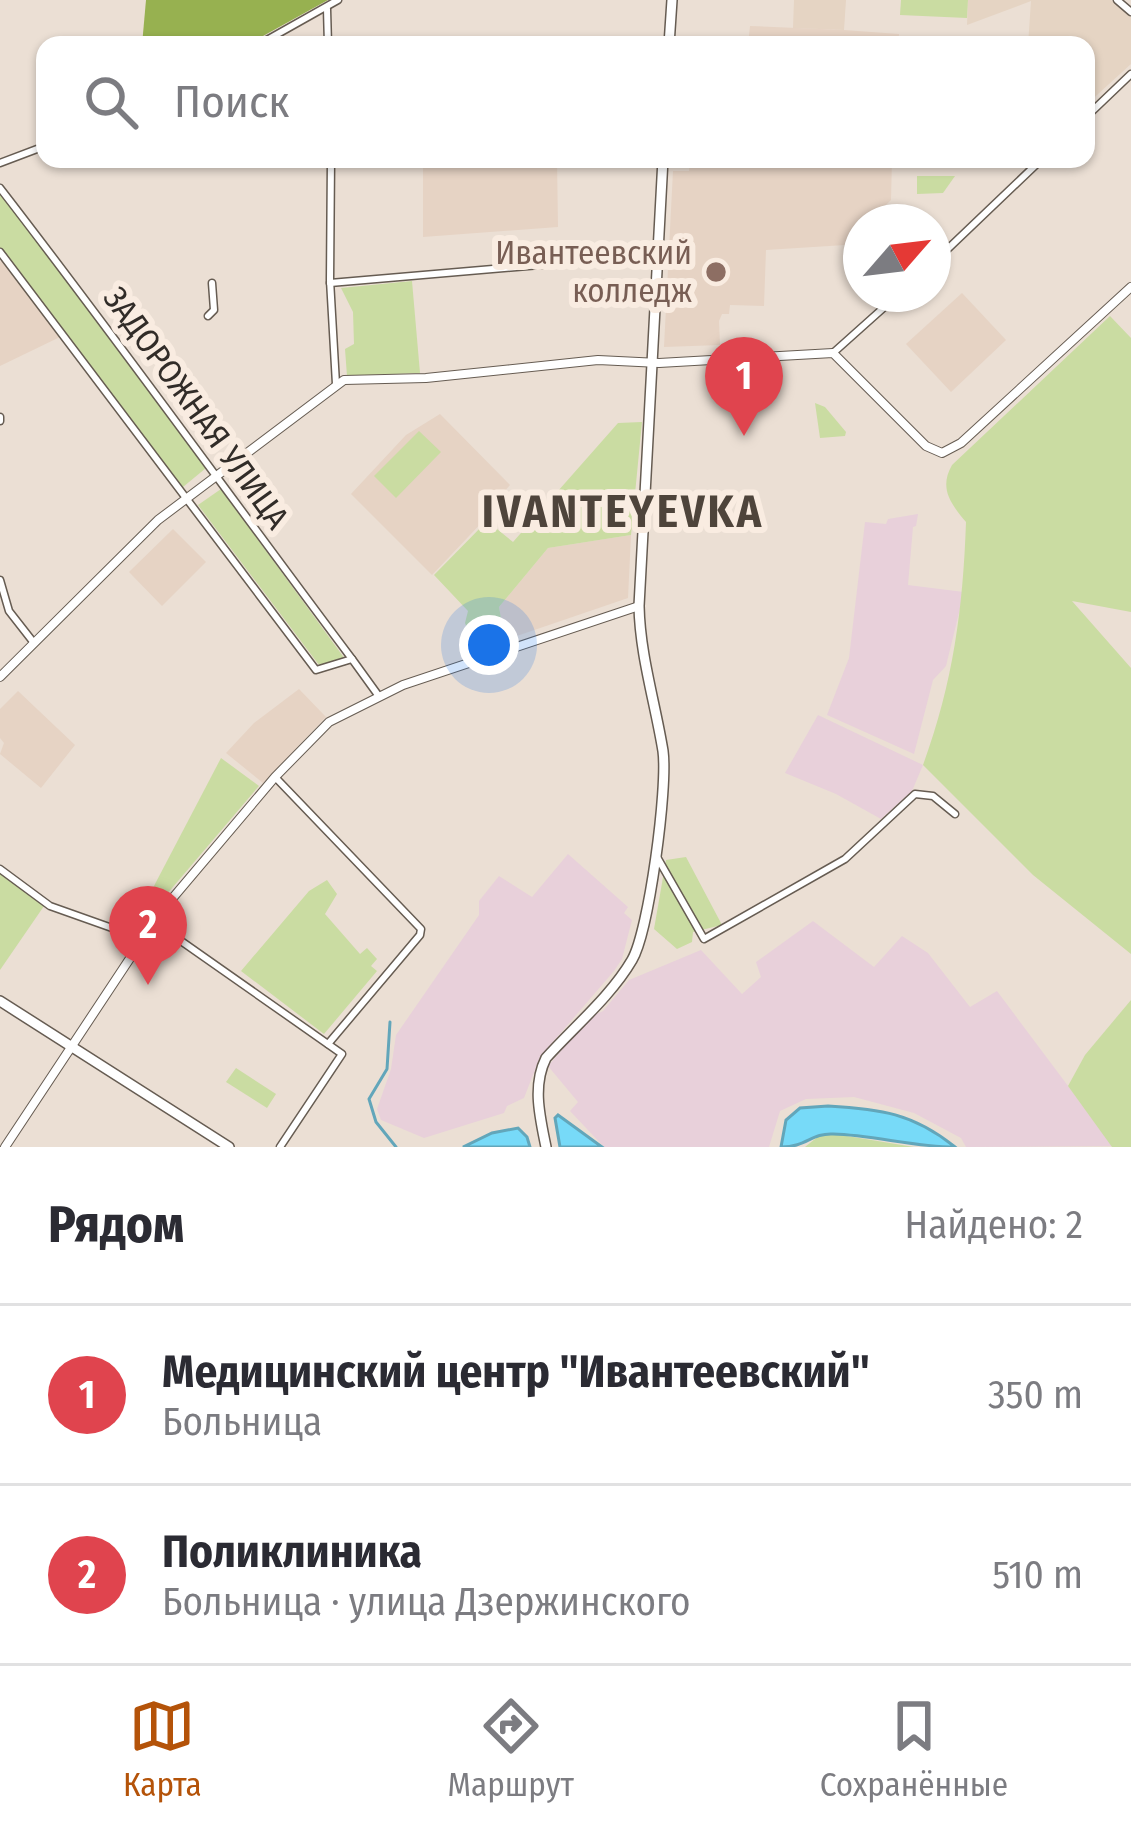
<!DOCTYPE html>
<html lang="ru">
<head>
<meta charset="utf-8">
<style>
	:root { --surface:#fff; --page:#f7f7f7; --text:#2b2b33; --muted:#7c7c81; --line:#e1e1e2; --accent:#b45309 }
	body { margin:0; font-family:"Fira Sans Condensed",sans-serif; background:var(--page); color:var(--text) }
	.compass { position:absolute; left:843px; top:204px; width:108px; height:108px; border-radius:50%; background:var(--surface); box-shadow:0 3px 9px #0004; rotate:62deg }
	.you { position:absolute; left:489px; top:645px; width:42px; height:42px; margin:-30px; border:9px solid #fff; border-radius:50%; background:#1a73e8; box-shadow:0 0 0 18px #1a73e833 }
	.badge { display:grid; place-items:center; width:78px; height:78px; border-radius:50%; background:var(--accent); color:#fff; font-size:39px; font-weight:700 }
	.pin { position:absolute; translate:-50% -99px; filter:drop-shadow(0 3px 6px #0008) }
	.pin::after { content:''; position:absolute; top:63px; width:42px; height:36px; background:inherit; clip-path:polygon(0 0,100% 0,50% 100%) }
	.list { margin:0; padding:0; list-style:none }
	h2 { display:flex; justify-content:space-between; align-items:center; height:156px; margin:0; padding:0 48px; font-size:51px }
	h2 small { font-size:39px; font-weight:400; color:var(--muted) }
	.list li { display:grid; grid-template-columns:78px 1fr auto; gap:36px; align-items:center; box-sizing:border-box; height:180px; padding:0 48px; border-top:3px solid var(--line) }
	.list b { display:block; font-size:45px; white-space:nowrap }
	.list p { margin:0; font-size:39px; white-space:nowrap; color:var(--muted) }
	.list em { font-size:39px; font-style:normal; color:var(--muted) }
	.icon { flex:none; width:66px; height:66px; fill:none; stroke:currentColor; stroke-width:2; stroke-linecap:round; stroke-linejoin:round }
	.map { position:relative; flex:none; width:1131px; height:1147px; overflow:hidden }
	.search { position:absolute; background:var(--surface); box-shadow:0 3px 9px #0004; left:36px; right:36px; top:36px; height:132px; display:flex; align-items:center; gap:30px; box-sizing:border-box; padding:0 42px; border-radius:24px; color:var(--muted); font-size:45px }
	.sheet { height:516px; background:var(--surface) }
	nav { display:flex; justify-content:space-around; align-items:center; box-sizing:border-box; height:168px; border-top:3px solid var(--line); background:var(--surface); font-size:33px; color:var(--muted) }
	nav a { display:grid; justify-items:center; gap:6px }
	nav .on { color:var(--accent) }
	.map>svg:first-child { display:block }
	.commercial { fill:#e5d4c3 }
	.industrial { fill:#e8d0da }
	.built { fill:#e6d3c4 }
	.green { fill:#cadca2 }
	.forest { fill:#97b150 }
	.water { fill:#77daf8; stroke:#62a6ba; stroke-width:3 }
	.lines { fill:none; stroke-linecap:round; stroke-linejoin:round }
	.stream { stroke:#62a6ba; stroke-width:3 }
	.minor-casing { stroke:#665c52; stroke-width:9 }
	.tertiary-casing { stroke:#665c52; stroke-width:10 }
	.secondary-casing { stroke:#665c52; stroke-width:12 }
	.minor { stroke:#fff; stroke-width:6 }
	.tertiary { stroke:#fff; stroke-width:8 }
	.secondary { stroke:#fff; stroke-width:9 }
	.education-dot { fill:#8d6e63; stroke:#f9ece1; stroke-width:4.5 }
	.labels { text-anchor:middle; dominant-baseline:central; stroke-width:12; stroke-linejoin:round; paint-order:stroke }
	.education-label { font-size:33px; fill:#785e54; stroke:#f9ece1; text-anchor:end }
	.street-label { font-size:33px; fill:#312c28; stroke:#f9ece1 }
	.district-label { font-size:45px; font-weight:bold; letter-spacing:3px; fill:#4e443b; stroke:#f9ece1 }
</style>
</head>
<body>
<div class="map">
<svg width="1131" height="1147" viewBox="0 0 1131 1147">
	<rect width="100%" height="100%" fill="#ebdfd4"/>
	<g class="commercial">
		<polygon points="794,0 846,0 844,30 793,28"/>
		<polygon points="968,0 1111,0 1131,17 1131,64 1086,105 1086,45 1028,45 1031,1 967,25"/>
	</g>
	<g class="industrial">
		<polygon points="918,514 916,526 913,527 908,585 964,592 946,666 933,680 914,754 827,715 849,658 865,522 886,524 888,519"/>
		<polygon points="818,715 923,765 912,791 881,819 836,794 785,773"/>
		<polygon points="568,854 628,907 624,913 632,920 622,959 614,971 540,1057 524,1098 507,1106 504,1113 424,1138 381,1120 377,1109 391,1069 396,1035 479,915 479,901 499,876 532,897"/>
		<polygon points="813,921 874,967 902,936 928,953 970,1007 997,991 1113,1146 966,1147 961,1138 914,1113 854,1097 806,1099 780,1111 769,1147 604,1147 570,1111 578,1102 548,1066 590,1017 603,1011 629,980 701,950 742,994 761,977 756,962"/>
	</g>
	<g class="built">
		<polygon points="750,26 844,30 899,34 898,45 748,45"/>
		<polygon points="423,159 557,159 558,227 423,237"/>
		<polygon points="690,159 892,159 891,200 868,222 861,222 861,244 766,250 764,306 730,305 729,314 722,314 719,321 720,345 664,347 673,171 689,171"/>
		<polygon points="3,260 60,337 0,366 0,262"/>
		<polygon points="962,293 1006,340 951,392 906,344"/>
		<polygon points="440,414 510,485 489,509 487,517 432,575 351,494 406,435"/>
		<polygon points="173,529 206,562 162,606 129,572"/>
		<polygon points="631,535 628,598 505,640 499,607 548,548"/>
		<polygon points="299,689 326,717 263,783 226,753 254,723"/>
		<polygon points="18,691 75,745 41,788 0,754 4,743 0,738 0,709"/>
	</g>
	<g class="green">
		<polygon points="901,0 968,0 967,18 900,15"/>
		<polygon points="917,176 955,176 943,193 917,194"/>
		<polygon points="0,187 139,368 206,468 183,487 0,252"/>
		<polygon points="412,281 420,373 347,376 345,349 354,344 353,312 341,288"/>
		<path d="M1110,316L1131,338V612L1072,601L1131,668V954L1033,875L923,765C953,683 963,609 966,522C950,503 939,488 952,465Z"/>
		<polygon points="815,403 825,407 846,432 845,436 820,438"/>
		<polygon points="642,422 631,535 548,548 499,607 505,640 493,650 478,654 465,623 468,611 434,575 487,521 513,542 618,423"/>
		<polygon points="419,431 441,452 396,498 374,476"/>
		<polygon points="221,489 345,659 319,665 198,505"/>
		<polygon points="221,758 259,786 138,928 133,926"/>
		<polygon points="686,857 722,925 693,932 692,942 677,949 654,929 666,860"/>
		<polygon points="0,873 44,906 0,970"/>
		<polygon points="327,880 337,894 325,914 360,954 367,948 377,959 371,966 377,971 324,1034 241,971 309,891"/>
		<polygon points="1131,1000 1131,1147 1112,1147 1068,1086 1085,1055"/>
		<polygon points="236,1068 276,1094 267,1108 226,1082"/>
		<polygon points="835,1134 914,1147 805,1147 820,1135"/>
	</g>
	<polygon class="forest" points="146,0 328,0 247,45 142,45"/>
	<g class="water">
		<path d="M828,1106C880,1109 913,1113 955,1147C913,1147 874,1135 833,1134C811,1133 807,1147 781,1147L786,1120L800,1108Z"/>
		<polygon points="558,1115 602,1147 560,1147 555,1118"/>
		<polygon points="518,1128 527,1137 530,1147 463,1147 492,1133"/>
	</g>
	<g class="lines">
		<polyline class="stream" points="390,1022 387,1069 369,1099 376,1122 396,1147"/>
		<defs>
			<g id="minor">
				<polyline points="1117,0 1131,12"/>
				<polyline points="327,9 328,45"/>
				<polyline points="258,45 338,0"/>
				<polyline points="1086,117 1131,74"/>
				<polyline points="331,159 330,280 336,384"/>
				<polyline points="0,163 45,146"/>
				<path d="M0,188C120,343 234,502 352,659"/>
				<polyline points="0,252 316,670 352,659 378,695"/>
				<polyline points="933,263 1042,159"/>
				<polyline points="330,283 656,255"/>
				<polyline points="208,316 214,310 212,283"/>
				<polyline points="833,353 899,294"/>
				<polyline points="0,417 0,421"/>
				<polyline points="0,580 9,611 34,643"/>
				<polyline points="275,777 421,929 420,935 328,1044"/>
				<polyline points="657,857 704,939 845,859 915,794 933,796 955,814"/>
				<polyline points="0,869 50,906 143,939"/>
				<polyline points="154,922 342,1054 280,1147"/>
			</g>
			<g id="tertiary">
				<polyline points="0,677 158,520 344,380 426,378 598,360 659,363 833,353 926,446 942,453 961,443 1131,287"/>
				<polyline points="5,1147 160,913 275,777 329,722 403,685 639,606"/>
			</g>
			<g id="secondary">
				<polyline points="669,45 672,0"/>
				<polyline points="0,1001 229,1147"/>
				<path d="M546,1147C540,1117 532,1086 546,1058C574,1027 611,996 632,960C649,931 668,787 663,751C655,702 640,655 639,606L663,159"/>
			</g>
		</defs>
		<use href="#minor" class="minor-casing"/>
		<use href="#tertiary" class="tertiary-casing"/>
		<use href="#secondary" class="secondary-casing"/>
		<use href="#minor" class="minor"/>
		<use href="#tertiary" class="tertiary"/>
		<use href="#secondary" class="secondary"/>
	</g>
	<circle class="education-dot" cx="716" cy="272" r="12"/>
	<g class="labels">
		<g class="education-label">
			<text x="692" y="253">Ивантеевский<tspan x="692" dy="38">колледж</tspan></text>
		</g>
		<g class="street-label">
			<text transform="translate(196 408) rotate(54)">ЗАДОРОЖНАЯ УЛИЦА</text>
		</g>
		<g class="district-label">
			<text x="623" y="512">IVANTEYEVKA</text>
		</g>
	</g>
</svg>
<svg class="compass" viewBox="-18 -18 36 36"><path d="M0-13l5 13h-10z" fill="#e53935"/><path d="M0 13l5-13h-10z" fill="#7c7c81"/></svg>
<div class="you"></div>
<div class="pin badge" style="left:744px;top:436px;background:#e0444e">1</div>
<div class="pin badge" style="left:148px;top:985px;background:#e0444e">2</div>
<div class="search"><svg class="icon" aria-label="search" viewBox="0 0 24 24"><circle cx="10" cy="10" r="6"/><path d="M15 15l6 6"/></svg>Поиск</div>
</div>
<section class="sheet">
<h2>Рядом<small>Найдено: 2</small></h2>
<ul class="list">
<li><span class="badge" style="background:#e0444e">1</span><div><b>Медицинский центр &quot;Ивантеевский&quot;</b><p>Больница</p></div><em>350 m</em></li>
<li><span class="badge" style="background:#e0444e">2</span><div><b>Поликлиника</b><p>Больница · улица Дзержинского</p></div><em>510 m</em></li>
</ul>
</section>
<nav>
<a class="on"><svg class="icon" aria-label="map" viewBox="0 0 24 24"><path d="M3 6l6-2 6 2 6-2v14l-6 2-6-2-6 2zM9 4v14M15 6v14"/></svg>Карта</a>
<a><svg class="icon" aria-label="directions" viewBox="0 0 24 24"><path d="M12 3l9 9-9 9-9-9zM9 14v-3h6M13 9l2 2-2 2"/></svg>Маршрут</a>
<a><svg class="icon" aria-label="saved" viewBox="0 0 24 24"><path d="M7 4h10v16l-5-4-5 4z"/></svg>Сохранённые</a>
</nav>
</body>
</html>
